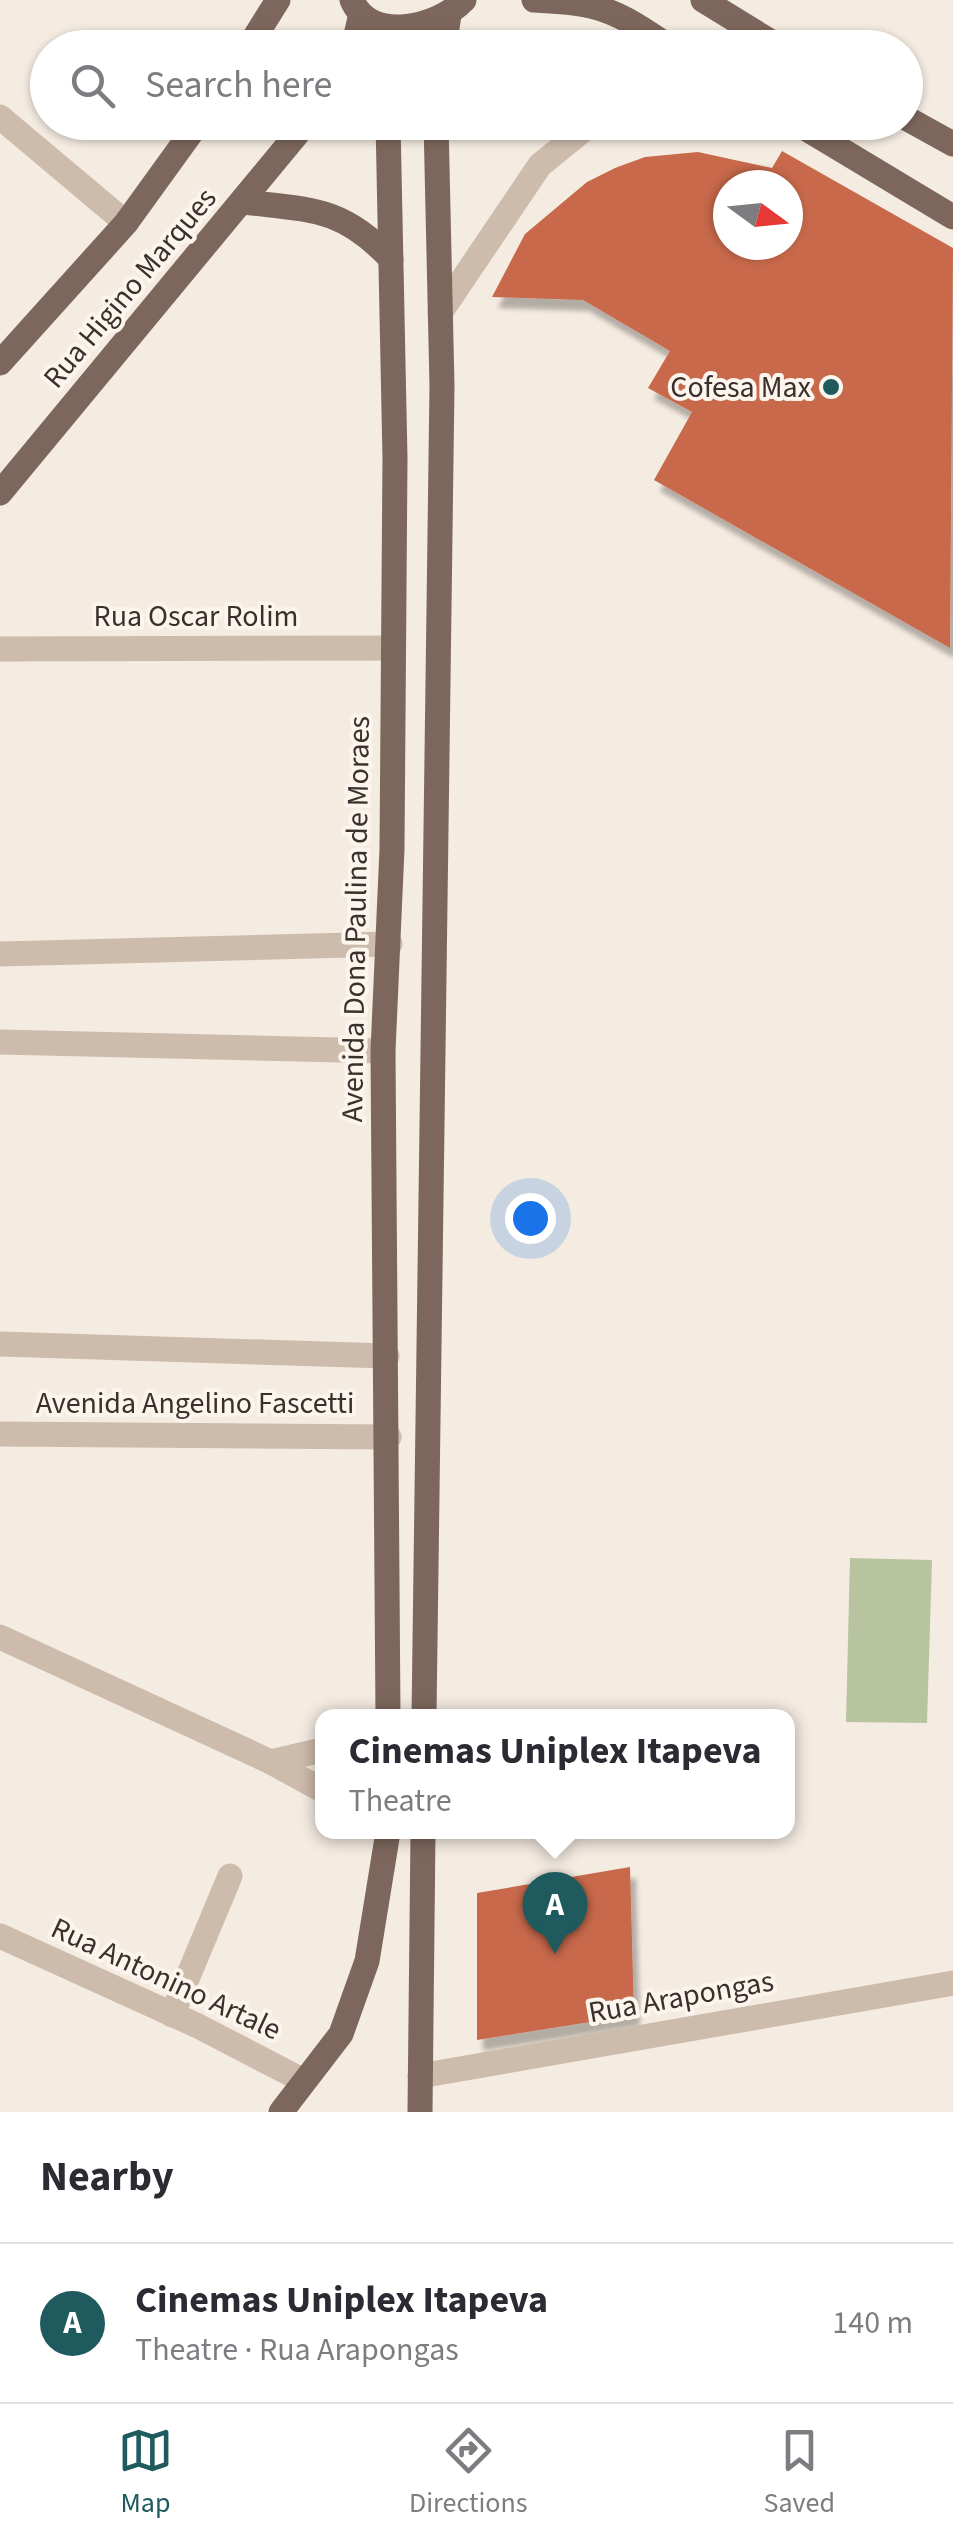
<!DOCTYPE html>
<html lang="en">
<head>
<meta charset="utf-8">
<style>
	:root { --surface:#fff; --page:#f2f2f3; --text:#2b2b33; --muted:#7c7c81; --line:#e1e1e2; --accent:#1f5a5e }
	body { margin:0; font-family:"Source Sans 3",sans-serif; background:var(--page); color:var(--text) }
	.compass { position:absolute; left:713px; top:170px; width:90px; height:90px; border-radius:50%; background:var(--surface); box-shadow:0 2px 8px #0004; rotate:105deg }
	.you { position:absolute; left:530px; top:1218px; width:35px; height:35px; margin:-25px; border:8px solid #fff; border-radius:50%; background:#1a73e8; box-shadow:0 0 0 15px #1a73e833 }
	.badge { display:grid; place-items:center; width:65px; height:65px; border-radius:50%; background:var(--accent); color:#fff; font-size:32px; font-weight:700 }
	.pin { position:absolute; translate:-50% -82px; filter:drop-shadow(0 2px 5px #0008) }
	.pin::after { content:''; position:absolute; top:52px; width:35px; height:30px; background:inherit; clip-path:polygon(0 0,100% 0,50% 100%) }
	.popup { position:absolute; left:315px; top:1709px; width:480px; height:130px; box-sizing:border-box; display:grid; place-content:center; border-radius:20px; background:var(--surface); filter:drop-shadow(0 2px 8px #0005); font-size:32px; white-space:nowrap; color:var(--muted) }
	.popup b { font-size:38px; color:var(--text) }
	.popup::after { content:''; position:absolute; left:50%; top:100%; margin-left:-20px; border:20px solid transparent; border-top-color:var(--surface) }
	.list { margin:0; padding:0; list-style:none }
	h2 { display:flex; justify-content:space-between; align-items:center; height:130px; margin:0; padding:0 40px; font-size:42px }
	h2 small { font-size:32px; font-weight:400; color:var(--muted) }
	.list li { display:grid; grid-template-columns:65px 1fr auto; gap:30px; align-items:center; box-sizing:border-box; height:160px; padding:0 40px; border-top:2px solid var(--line) }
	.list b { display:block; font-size:38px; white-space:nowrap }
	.list p { margin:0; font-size:32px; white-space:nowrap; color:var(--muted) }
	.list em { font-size:32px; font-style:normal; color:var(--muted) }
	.icon { flex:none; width:55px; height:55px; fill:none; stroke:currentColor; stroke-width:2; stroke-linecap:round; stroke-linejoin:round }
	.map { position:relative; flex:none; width:953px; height:2112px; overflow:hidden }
	.search { position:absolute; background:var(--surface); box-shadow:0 2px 8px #0004; left:30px; right:30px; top:30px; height:110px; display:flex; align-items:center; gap:25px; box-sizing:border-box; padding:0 35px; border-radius:55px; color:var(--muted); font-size:38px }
	.sheet { height:290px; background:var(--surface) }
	nav { display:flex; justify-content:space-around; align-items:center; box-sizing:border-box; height:140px; border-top:2px solid var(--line); background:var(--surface); font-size:28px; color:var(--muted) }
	nav a { display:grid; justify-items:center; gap:5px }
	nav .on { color:var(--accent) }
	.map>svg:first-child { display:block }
	.green { fill:#b8c4a0 }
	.building { fill:#c8694b; fill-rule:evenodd; filter:url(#shadow) }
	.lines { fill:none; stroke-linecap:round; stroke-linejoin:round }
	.minor { stroke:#cdbbac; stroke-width:25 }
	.major { stroke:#7d675c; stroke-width:25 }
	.poi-dot { fill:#1f5a5e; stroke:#fbf5ee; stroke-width:4 }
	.labels { text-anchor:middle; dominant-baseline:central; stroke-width:8; stroke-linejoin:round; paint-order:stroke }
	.street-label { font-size:30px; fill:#3b302b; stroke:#fbf5ee }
	.poi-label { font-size:30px; fill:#3b302b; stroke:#fbf5ee; text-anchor:end }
</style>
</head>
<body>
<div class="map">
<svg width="953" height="2112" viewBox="0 0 953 2112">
	<defs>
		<filter id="shadow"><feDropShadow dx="6" dy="11" stdDeviation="2.5" flood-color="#0004"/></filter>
	</defs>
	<rect width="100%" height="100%" fill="#f4ebe1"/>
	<polygon class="green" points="850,1558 932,1560 927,1723 846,1722"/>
	<g class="building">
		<path d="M782,151L953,248L950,648L654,480L692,412L648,388L670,351L583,300L492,297L525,234L587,182L615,168L645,157L698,152L772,168ZM728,185H788V245H728Z"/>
		<polygon points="630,1867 634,2015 477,2040 477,1893"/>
	</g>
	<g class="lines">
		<g class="minor">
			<polyline points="0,117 126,223"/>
			<polyline points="440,313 540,165 593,122"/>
			<polyline points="0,649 392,648"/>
			<polyline points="0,954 390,944"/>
			<polyline points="0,1042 383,1051"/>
			<polyline points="0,1344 387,1356"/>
			<polyline points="0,1434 389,1437"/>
			<polyline points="0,1637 271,1762 322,1790"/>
			<polyline points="271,1762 322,1750"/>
			<polyline points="0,1936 198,2026 304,2081"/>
			<polyline points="172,2015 230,1876"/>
			<polyline points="420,2076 953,1983"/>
		</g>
		<g class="major">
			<path d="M352,0C370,43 437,28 464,0"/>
			<path d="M534,0C601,3 616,10 671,48"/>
			<polyline points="703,0 781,48"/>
			<polyline points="248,48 278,0"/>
			<polyline points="353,48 360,18"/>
			<polyline points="444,48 449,15"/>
			<polyline points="906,118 953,144"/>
			<polyline points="795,122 953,217"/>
			<path d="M244,202C311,210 342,207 391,259"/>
			<polyline points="0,363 126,223 199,122"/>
			<polyline points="0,493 307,122"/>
			<polyline points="388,1716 383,1051 392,849 395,458 388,122"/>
			<polyline points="424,1716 442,386 436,122"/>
			<polyline points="281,2112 341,2034 367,1961 388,1832"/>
			<polyline points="420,2112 423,1832"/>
		</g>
	</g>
	<circle class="poi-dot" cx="831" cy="387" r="10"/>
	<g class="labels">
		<g class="street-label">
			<text transform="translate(130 288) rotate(-50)">Rua Higino Marques</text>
			<text x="196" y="616">Rua Oscar Rolim</text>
			<text transform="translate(356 919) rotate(-89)">Avenida Dona Paulina de Moraes</text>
			<text x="195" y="1403">Avenida Angelino Fascetti</text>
			<text transform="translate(166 1979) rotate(25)">Rua Antonino Artale</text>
			<text transform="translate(681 1997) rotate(-10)">Rua Arapongas</text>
		</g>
		<g class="poi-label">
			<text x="811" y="387">Cofesa Max</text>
		</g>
	</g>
</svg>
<svg class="compass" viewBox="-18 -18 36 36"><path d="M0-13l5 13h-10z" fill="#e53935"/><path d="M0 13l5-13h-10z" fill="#7c7c81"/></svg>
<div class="you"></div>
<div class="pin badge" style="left:555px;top:1954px">A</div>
<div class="popup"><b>Cinemas Uniplex Itapeva</b>Theatre</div>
<div class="search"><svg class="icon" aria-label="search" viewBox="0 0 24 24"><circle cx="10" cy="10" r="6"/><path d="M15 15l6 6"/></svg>Search here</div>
</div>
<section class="sheet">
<h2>Nearby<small></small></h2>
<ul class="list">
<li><span class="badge">A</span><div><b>Cinemas Uniplex Itapeva</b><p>Theatre · Rua Arapongas</p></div><em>140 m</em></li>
</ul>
</section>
<nav>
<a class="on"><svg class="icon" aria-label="map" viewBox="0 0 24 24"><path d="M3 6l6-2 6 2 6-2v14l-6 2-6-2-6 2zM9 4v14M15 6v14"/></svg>Map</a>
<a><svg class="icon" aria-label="directions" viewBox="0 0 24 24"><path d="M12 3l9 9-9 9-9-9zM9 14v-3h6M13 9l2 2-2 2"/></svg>Directions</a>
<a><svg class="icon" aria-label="saved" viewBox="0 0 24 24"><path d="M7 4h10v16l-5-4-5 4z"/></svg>Saved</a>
</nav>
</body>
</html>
